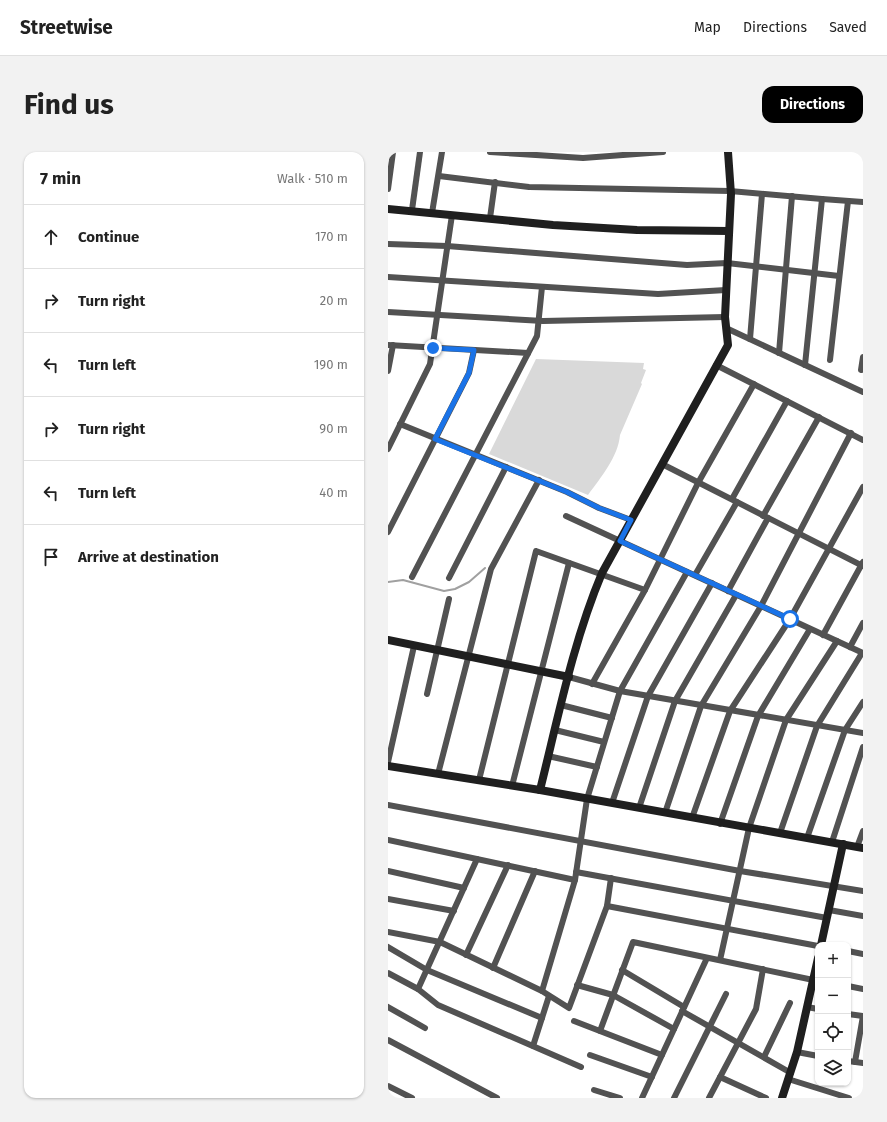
<!DOCTYPE html>
<html lang="en">
<head>
<meta charset="utf-8">
<style>
	:root { --surface:#fff; --page:#f2f2f2; --text:#222; --muted:#767676; --line:#e0e0e0; --accent:#000 }
	body { margin:0; font-family:"Fira Sans",sans-serif; background:var(--page); color:var(--text) }
	.controls { position:absolute; right:12px; bottom:12px; display:grid; overflow:hidden; border-radius:8px; box-shadow:0 1px 3px #0004 }
	.controls button { width:36px; height:36px; display:grid; place-items:center; padding:0; border:0; border-bottom:1px solid var(--line); background:var(--surface); color:var(--text); font:20px sans-serif }
	.stop { position:absolute; width:12px; height:12px; margin:-9px; border:3px solid #1a73e8; border-radius:50%; background:#fff }
	.stop.end { background:#1a73e8; border-color:#fff; box-shadow:0 1px 4px #0008 }
	.list { margin:0; padding:0; list-style:none }
	h2 { display:flex; justify-content:space-between; align-items:center; height:52px; margin:0; padding:0 16px; font-size:17px }
	h2 small { font-size:13px; font-weight:400; color:var(--muted) }
	.list li { display:grid; grid-template-columns:26px 1fr auto; gap:12px; align-items:center; box-sizing:border-box; height:64px; padding:0 16px; border-top:1px solid var(--line) }
	.list b { display:block; font-size:15px; white-space:nowrap }
	.list em { font-size:13px; font-style:normal; color:var(--muted) }
	.icon { flex:none; width:22px; height:22px; fill:none; stroke:currentColor; stroke-width:2; stroke-linecap:round; stroke-linejoin:round }
	.map { position:relative; flex:none; width:475px; height:946px; overflow:hidden; border-radius:12px }
	header { display:flex; align-items:center; gap:24px; box-sizing:border-box; height:56px; padding:0 20px; background:var(--surface); border-bottom:1px solid var(--line) }
	header strong { font-size:19px }
	nav { display:flex; gap:22px; margin-inline-start:auto; font-size:14px }
	.intro { display:flex; align-items:center; justify-content:space-between; box-sizing:border-box; height:96px; padding:0 24px }
	h1 { margin:0; font-size:28px }
	.button { padding:10px 18px; border-radius:12px; background:var(--accent); color:#fff; font-size:14px; font-weight:700 }
	main { display:flex; gap:24px; padding:0 24px }
	aside { flex:1; background:var(--surface); border-radius:12px; box-shadow:0 1px 3px #0004 }
	.map>svg:first-child { display:block }
	.green { fill:#d9d9d9 }
	.lines { fill:none; stroke-linecap:round; stroke-linejoin:round }
	.stream { stroke:#a0a0a0; stroke-width:2 }
	.street { stroke:#525252; stroke-width:6 }
	.secondary { stroke:#1f1f1f; stroke-width:8 }
	.route { stroke:#1a73e8; stroke-width:5 }
</style>
</head>
<body>
<header>
<strong>Streetwise</strong>
<nav><a>Map</a><a>Directions</a><a>Saved</a></nav>
</header>
<div class="intro"><h1>Find us</h1><a class="button">Directions</a></div>
<main>
<aside>
<h2>7 min<small>Walk · 510 m</small></h2>
<ul class="list">
<li><svg class="icon" aria-label="ahead" viewBox="0 0 24 24"><path d="M12 20V5M6 11l6-6 6 6"/></svg><div><b>Continue</b></div><em>170 m</em></li>
<li><svg class="icon" aria-label="right" viewBox="0 0 24 24"><path d="M7 20v-9h11M14 6l5 5-5 5"/></svg><div><b>Turn right</b></div><em>20 m</em></li>
<li><svg class="icon" aria-label="left" viewBox="0 0 24 24"><path d="M17 20v-9H6M10 6l-5 5 5 5"/></svg><div><b>Turn left</b></div><em>190 m</em></li>
<li><svg class="icon" aria-label="right" viewBox="0 0 24 24"><path d="M7 20v-9h11M14 6l5 5-5 5"/></svg><div><b>Turn right</b></div><em>90 m</em></li>
<li><svg class="icon" aria-label="left" viewBox="0 0 24 24"><path d="M17 20v-9H6M10 6l-5 5 5 5"/></svg><div><b>Turn left</b></div><em>40 m</em></li>
<li><svg class="icon" aria-label="arrive" viewBox="0 0 24 24"><path d="M6 21V4h12l-3 4 3 4H6"/></svg><div><b>Arrive at destination</b></div></li>
</ul>
</aside>
<div class="map">
<svg width="475" height="946" viewBox="0 0 475 946">
	<rect width="100%" height="100%" fill="#fff"/>
	<path class="green" d="M148,207L256,211L255,217L258,218L253,231L254,232L232,283C230,305 213,325 200,343L101,302Z"/>
	<g class="lines">
		<polyline class="stream" points="0,430 15,428 56,439 67,437 81,430 97,416"/>
		<g class="street">
			<polyline points="102,0 195,6 275,0"/>
			<polyline points="51,24 141,35 342,39 434,47 417,213"/>
			<polyline points="0,37 5,0"/>
			<polyline points="434,47 475,50"/>
			<polyline points="24,58 32,0"/>
			<polyline points="44,61 54,0"/>
			<polyline points="102,66 107,30"/>
			<polyline points="0,92 59,94 299,113 339,111 451,124"/>
			<polyline points="0,125 270,142 338,138"/>
			<polyline points="0,160 155,169 337,165"/>
			<polyline points="338,176 475,240"/>
			<polyline points="362,187 374,42"/>
			<polyline points="0,193 140,201"/>
			<polyline points="391,201 404,44"/>
			<polyline points="442,208 460,49"/>
			<polyline points="328,213 475,288"/>
			<polyline points="473,218 475,205"/>
			<polyline points="0,219 5,193"/>
			<polyline points="12,272 179,340 211,356 243,368"/>
			<polyline points="0,297 42,212 64,63"/>
			<polyline points="274,312 475,414"/>
			<polyline points="344,347 399,249"/>
			<polyline points="178,364 475,501"/>
			<polyline points="375,364 431,265"/>
			<polyline points="0,380 81,221 86,198"/>
			<polyline points="307,423 349,350"/>
			<polyline points="24,425 149,184 154,135"/>
			<polyline points="61,426 118,315"/>
			<polyline points="340,439 380,366"/>
			<polyline points="435,483 475,410"/>
			<polyline points="462,495 475,471"/>
			<polyline points="181,525 232,539 475,581"/>
			<polyline points="204,532 257,438 310,331 366,232"/>
			<polyline points="39,542 61,447"/>
			<polyline points="173,553 224,566"/>
			<polyline points="167,578 216,590"/>
			<polyline points="160,604 209,615"/>
			<polyline points="0,610 26,494"/>
			<polyline points="50,622 103,417 151,328"/>
			<polyline points="91,628 148,399 257,438"/>
			<polyline points="124,634 181,411"/>
			<polyline points="224,651 260,544 324,431"/>
			<polyline points="0,653 352,719 475,739"/>
			<polyline points="251,656 287,549 348,443"/>
			<polyline points="277,661 313,554 373,454 463,281"/>
			<polyline points="304,666 342,559 402,467 475,335"/>
			<polyline points="332,672 370,564 422,477"/>
			<polyline points="392,681 429,574 474,501"/>
			<polyline points="419,686 457,578 475,550"/>
			<polyline points="0,688 187,728"/>
			<polyline points="444,690 475,595"/>
			<polyline points="469,695 475,679"/>
			<polyline points="89,707 30,837 50,853 193,915"/>
			<polyline points="0,719 76,736"/>
			<polyline points="188,720 439,766"/>
			<polyline points="0,747 66,759"/>
			<polyline points="219,754 430,794"/>
			<polyline points="441,758 475,764"/>
			<polyline points="0,780 52,790 154,839 181,856 219,754 223,726"/>
			<polyline points="0,795 39,818 154,866"/>
			<polyline points="460,799 475,802"/>
			<polyline points="78,803 120,713"/>
			<polyline points="332,808 361,676 398,568 449,489"/>
			<polyline points="105,816 147,719"/>
			<polyline points="234,818 296,855"/>
			<polyline points="0,821 30,837"/>
			<polyline points="189,833 225,843 286,877"/>
			<polyline points="460,834 475,837"/>
			<polyline points="154,839 187,728 199,647 232,539 299,420"/>
			<polyline points="0,855 37,876"/>
			<polyline points="419,855 430,857"/>
			<polyline points="294,859 403,921"/>
			<polyline points="460,862 475,864"/>
			<polyline points="186,869 274,903"/>
			<polyline points="212,879 245,790 430,829"/>
			<polyline points="0,888 109,946"/>
			<polyline points="145,894 161,844"/>
			<polyline points="409,900 430,904"/>
			<polyline points="202,903 264,925"/>
			<polyline points="376,905 402,851"/>
			<polyline points="460,909 475,911"/>
			<polyline points="467,910 475,864"/>
			<polyline points="332,925 378,946"/>
			<polyline points="400,927 461,946"/>
			<polyline points="0,934 24,946"/>
			<polyline points="206,938 232,946"/>
			<polyline points="254,946 319,806"/>
			<polyline points="286,946 338,842"/>
			<polyline points="321,946 368,857 375,817"/>
		</g>
		<g class="secondary">
			<polyline points="0,57 165,73 249,78 341,79"/>
			<polyline points="0,488 181,525"/>
			<polyline points="0,614 152,638 475,696"/>
			<path d="M152,638C170,566 185,490 214,421L340,193L337,165L343,42L340,0"/>
			<polyline points="433,793 455,692"/>
			<polyline points="394,946 409,900 430,806"/>
		</g>
	</g>
	<g class="lines">
		<polyline class="route" points="45,196 86,198 81,221 47,287 179,340 211,356 243,368 232,389 402,467"/>
	</g>
</svg>
<div class="controls">
<button>+</button>
<button>−</button>
<button><svg class="icon" aria-label="locate" viewBox="0 0 24 24"><circle cx="12" cy="12" r="6"/><path d="M12 2v4M12 18v4M2 12h4M18 12h4"/></svg></button>
<button><svg class="icon" aria-label="layers" viewBox="0 0 24 24"><path d="M12 4l9 5-9 5-9-5zM3 14l9 5 9-5"/></svg></button>
</div>
<div class="stop" style="left:402px;top:467px"></div>
<div class="stop end" style="left:45px;top:196px"></div>
</div>
</main>
</body>
</html>
